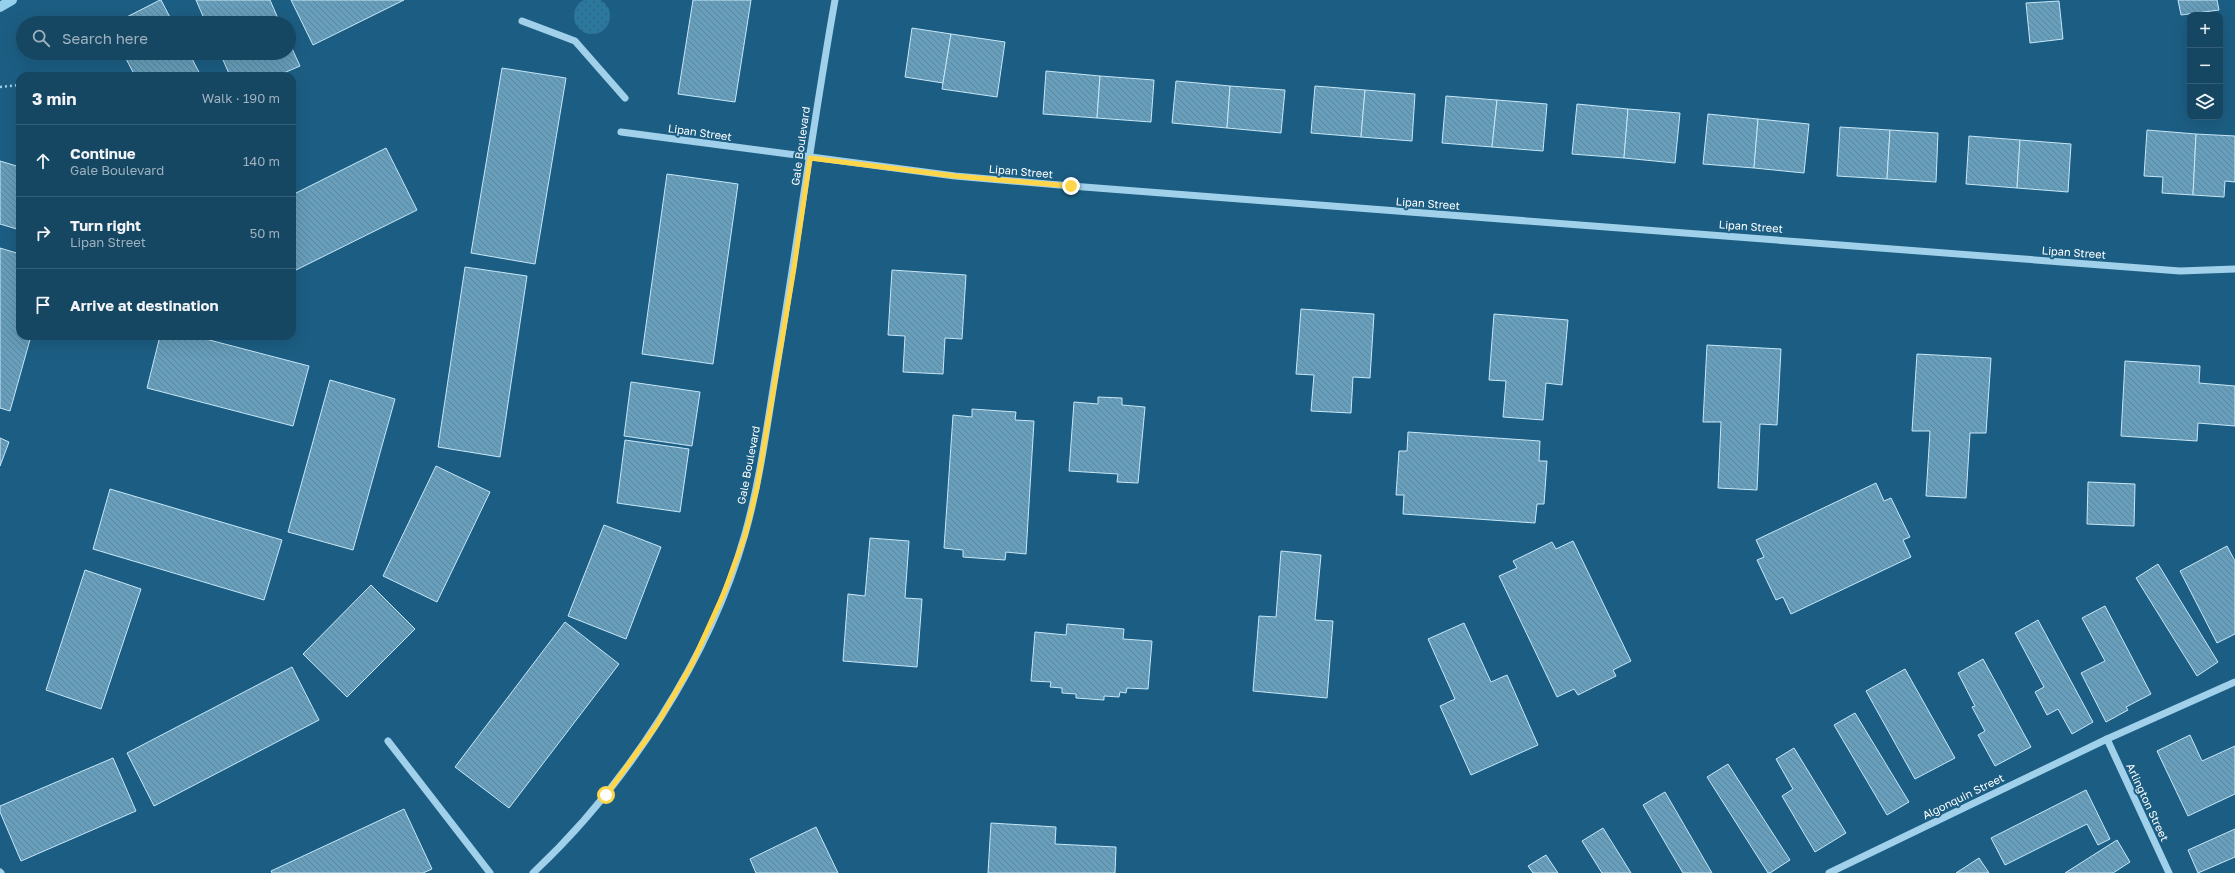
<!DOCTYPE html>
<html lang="en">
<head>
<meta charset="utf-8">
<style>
	:root { --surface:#154662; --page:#22506b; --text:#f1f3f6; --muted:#9db1be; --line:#345e77 }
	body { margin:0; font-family:"Golos Text",sans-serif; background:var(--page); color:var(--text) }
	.controls { position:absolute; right:12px; top:12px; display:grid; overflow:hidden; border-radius:8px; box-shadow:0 4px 16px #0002 }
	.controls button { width:36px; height:36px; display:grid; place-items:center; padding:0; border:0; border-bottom:1px solid var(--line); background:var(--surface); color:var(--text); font:20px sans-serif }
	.stop { position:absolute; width:12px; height:12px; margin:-9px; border:3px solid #ffd54a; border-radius:50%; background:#fff }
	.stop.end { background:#ffd54a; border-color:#fff; box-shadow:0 1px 4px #0008 }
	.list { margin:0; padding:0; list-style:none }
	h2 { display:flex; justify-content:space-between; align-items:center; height:52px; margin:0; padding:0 16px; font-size:17px }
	h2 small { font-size:13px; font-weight:400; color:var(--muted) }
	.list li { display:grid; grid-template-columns:26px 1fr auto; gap:12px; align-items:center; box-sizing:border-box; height:72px; padding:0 16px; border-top:1px solid var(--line) }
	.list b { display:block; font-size:15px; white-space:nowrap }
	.list p { margin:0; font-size:13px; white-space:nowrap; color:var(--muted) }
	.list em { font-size:13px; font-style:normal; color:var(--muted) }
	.icon { flex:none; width:22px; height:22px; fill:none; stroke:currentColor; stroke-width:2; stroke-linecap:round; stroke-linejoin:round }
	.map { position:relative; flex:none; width:2235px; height:873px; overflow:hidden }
	.search { position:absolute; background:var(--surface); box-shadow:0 4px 16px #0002; left:16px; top:16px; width:280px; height:44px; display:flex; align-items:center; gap:10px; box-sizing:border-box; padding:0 14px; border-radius:22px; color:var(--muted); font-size:15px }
	.panel { position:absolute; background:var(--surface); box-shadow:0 4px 16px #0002; left:16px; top:72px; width:280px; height:268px; border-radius:12px }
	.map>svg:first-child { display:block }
	.grass { fill:url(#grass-dots) }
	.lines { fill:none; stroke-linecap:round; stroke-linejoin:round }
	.stream { stroke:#94cfec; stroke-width:10 }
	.building { fill:url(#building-back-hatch); stroke:#c6e7f8 }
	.path { stroke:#a1d1ea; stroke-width:2.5; stroke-dasharray:2 3; stroke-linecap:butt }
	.minor { stroke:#a1d1ea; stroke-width:7 }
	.route { stroke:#ffd54a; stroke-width:5 }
	.labels { text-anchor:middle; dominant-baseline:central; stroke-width:4; stroke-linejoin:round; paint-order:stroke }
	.street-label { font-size:11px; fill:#fff; stroke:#1c5e83 }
</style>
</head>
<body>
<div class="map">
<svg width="2235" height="873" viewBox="0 0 2235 873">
	<defs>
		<pattern id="grass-dots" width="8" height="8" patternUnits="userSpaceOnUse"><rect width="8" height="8" fill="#2b789f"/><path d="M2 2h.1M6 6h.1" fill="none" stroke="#3d6071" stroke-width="1.8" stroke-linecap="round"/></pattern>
		<pattern id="building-back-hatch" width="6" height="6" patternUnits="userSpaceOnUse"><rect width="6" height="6" fill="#669ebb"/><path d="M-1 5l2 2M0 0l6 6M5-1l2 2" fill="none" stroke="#5e859a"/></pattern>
	</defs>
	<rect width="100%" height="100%" fill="#1c5e83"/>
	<circle class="grass" cx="592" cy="16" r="18"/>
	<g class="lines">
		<polyline class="stream" points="0,7 12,0"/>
	</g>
	<g class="building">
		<polygon points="161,0 173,23 115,23 160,0"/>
		<polygon points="196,0 270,0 280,23 206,23"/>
		<polygon points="291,0 404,0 313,45"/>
		<polygon points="693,0 751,0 735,102 678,94"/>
		<polygon points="2178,0 2217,0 2219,10 2181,15"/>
		<polygon points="2059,1 2063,39 2030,43 2026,3"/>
		<polygon points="912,28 951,34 943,83 905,77"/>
		<polygon points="951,34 1005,42 997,97 942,89"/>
		<polygon points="289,42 300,66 277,76 230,76 220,53 289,53"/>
		<polygon points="123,53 189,53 201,76 135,76"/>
		<polygon points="502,68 566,78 535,264 471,253"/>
		<polygon points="1046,71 1100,76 1097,118 1043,114"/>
		<polygon points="1100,76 1154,80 1151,122 1097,118"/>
		<polygon points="1176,81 1230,86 1227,128 1172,123"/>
		<polygon points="1230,86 1285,90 1281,133 1227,128"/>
		<polygon points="1315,86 1365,90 1361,137 1311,133"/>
		<polygon points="1365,90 1415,94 1412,141 1361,137"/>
		<polygon points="1446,96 1497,100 1492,147 1442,143"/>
		<polygon points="1497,100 1547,104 1543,151 1492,147"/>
		<polygon points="1577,104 1628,109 1624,158 1572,154"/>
		<polygon points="1628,109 1680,113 1675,163 1624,158"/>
		<polygon points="1708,114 1758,119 1754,168 1703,164"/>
		<polygon points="1758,119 1809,124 1804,173 1754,168"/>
		<polygon points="1840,127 1890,130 1887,179 1837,176"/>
		<polygon points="1890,130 1938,133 1936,182 1887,179"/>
		<polygon points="2147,130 2196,134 2193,195 2162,193 2163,177 2144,176"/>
		<polygon points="2196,134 2235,136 2235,182 2225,181 2224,197 2193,195"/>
		<polygon points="1969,136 2020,140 2017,188 1966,184"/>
		<polygon points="2020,140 2071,144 2068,192 2017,188"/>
		<polygon points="386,148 417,210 292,272 292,195"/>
		<polygon points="0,161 20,167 20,230 0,224"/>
		<polygon points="667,174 738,184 713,364 642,354"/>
		<polygon points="0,248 20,254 20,336 31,336 10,411 0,408"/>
		<polygon points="465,267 527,276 500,457 438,447"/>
		<polygon points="892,270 966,275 962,339 945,338 943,374 903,372 905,336 888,335"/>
		<polygon points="1301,309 1374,314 1370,378 1353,377 1351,413 1311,411 1314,375 1296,374"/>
		<polygon points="1494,314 1568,320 1562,385 1546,383 1543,420 1503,417 1506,381 1489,380"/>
		<polygon points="160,336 194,336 309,366 293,426 147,388"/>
		<polygon points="1707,345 1781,349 1777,425 1760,424 1757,490 1718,488 1721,422 1703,422"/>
		<polygon points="1917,354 1991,358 1986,433 1970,433 1966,498 1926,496 1930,431 1912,431"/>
		<polygon points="2125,361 2200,366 2199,383 2235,386 2235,426 2198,423 2197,441 2121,436"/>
		<polygon points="330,380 395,399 353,550 288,532"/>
		<polygon points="631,382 700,392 692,446 624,436"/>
		<polygon points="1098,397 1122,398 1122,405 1145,407 1138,483 1117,482 1118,474 1069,471 1074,402 1098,404"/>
		<polygon points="972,409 1016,412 1015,420 1034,421 1026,554 1006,552 1005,560 963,557 963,550 944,548 953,415 972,417"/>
		<polygon points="1408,432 1540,441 1539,461 1547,461 1544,504 1537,504 1535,523 1403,514 1404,495 1396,495 1399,451 1407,451"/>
		<polygon points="0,438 9,442 0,466"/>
		<polygon points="625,440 689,449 680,512 617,503"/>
		<polygon points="436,466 490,492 437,602 383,576"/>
		<polygon points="2088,482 2135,484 2134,526 2087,524"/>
		<polygon points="1876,483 1884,501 1891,498 1910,537 1903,540 1911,557 1791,614 1783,597 1776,600 1757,560 1764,557 1756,540"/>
		<polygon points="110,489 282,540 264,600 93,549"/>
		<polygon points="604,525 661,547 626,639 568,616"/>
		<polygon points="870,538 909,541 905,598 922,599 917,667 843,661 848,594 865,596"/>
		<polygon points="1573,541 1631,661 1613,670 1616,676 1578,695 1574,689 1557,697 1499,576 1517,568 1513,561 1552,542 1556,549"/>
		<polygon points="2227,546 2235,561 2235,634 2217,643 2180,571"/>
		<polygon points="1281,551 1321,555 1315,620 1333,621 1327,698 1253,691 1259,616 1276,617"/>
		<polygon points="2158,564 2218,662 2197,676 2136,578"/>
		<polygon points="85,570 141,589 101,709 46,690"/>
		<polygon points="371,585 415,629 347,697 303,654"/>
		<polygon points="2105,606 2151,694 2126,707 2128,710 2106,722 2081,673 2105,661 2082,618"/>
		<polygon points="2038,620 2093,722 2072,734 2058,709 2047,715 2035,692 2044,687 2015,633"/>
		<polygon points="565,622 619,664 509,808 455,767"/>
		<polygon points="1464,623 1491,682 1507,675 1538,745 1471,775 1440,706 1455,699 1428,639"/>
		<polygon points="1067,624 1124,629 1123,639 1152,641 1148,689 1127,688 1126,693 1120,692 1119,697 1104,696 1104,700 1076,698 1076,694 1062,693 1062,688 1050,687 1051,682 1031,681 1035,632 1066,635"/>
		<polygon points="1983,659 2031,747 1995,766 1978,735 1985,731 1972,707 1975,706 1958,673"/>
		<polygon points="292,667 319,720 154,806 127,753"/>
		<polygon points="1905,669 1955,758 1915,779 1866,691"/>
		<polygon points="1855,713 1909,802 1887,815 1834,725"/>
		<polygon points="2190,735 2202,761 2235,746 2235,794 2188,816 2157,751"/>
		<polygon points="1794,748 1846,833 1815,852 1782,796 1793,789 1776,759"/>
		<polygon points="113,758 136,811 21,861 0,812 0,806"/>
		<polygon points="1728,764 1790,860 1770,873 1768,873 1707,777"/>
		<polygon points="2086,790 2110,839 2098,845 2087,824 2005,865 1991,838"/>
		<polygon points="1665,792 1712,873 1683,873 1643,805"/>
		<polygon points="404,809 432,869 423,873 272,873 271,871"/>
		<polygon points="991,823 1056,827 1055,844 1116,847 1115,873 988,873"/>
		<polygon points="816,827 838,873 756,873 750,859"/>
		<polygon points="1603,828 1631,873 1602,873 1582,841"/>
		<polygon points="2235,829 2235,857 2198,873 2188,850"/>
		<polygon points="2117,840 2130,862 2113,873 2065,873"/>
		<polygon points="1546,855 1558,873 1533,873 1528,866"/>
		<polygon points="1979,858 1989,873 1956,873"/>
	</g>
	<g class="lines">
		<polyline class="path" points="0,87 20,85"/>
		<g class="minor">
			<polyline points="522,21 575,41 625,98"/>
			<polyline points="621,132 955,176 1071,186 2180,271 2235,269"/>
			<polyline points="2107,739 2169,873"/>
			<polyline points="388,741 490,873"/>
			<polyline points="0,872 1,873"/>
			<path d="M533,873C626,786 710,658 745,534C760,481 767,425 776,371C797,247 813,123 835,0"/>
			<polyline points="1829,873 2107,739 2235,682"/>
		</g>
	</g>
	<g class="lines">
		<polyline class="route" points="606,795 656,726 692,664 724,593 745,536 757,488 794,268 810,158 955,176 1071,186"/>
	</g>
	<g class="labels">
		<g class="street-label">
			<text transform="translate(700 132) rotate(8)">Lipan Street</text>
			<text transform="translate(800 146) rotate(-82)">Gale Boulevard</text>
			<text transform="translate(1021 171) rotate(5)">Lipan Street</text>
			<text transform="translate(1428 203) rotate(4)">Lipan Street</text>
			<text transform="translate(1751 226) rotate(4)">Lipan Street</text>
			<text transform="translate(2074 252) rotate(4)">Lipan Street</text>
			<text transform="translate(748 465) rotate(-79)">Gale Boulevard</text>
			<text transform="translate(1963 796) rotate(-26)">Algonquin Street</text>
			<text transform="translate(2148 802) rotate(65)">Arlington Street</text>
		</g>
	</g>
</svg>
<div class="controls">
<button>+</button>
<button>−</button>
<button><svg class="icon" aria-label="layers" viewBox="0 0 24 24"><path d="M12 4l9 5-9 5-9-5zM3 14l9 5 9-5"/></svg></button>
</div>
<div class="stop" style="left:606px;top:795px"></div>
<div class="stop end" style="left:1071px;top:186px"></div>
<div class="search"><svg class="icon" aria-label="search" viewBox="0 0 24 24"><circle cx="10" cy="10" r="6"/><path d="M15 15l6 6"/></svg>Search here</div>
<section class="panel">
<h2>3 min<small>Walk · 190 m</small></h2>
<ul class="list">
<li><svg class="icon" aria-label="ahead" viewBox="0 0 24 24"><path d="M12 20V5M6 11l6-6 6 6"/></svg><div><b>Continue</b><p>Gale Boulevard</p></div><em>140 m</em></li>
<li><svg class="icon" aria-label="right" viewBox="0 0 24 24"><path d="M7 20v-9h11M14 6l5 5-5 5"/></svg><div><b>Turn right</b><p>Lipan Street</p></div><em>50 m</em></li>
<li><svg class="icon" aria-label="arrive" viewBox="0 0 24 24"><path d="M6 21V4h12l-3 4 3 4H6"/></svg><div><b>Arrive at destination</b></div></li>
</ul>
</section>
</div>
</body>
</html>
